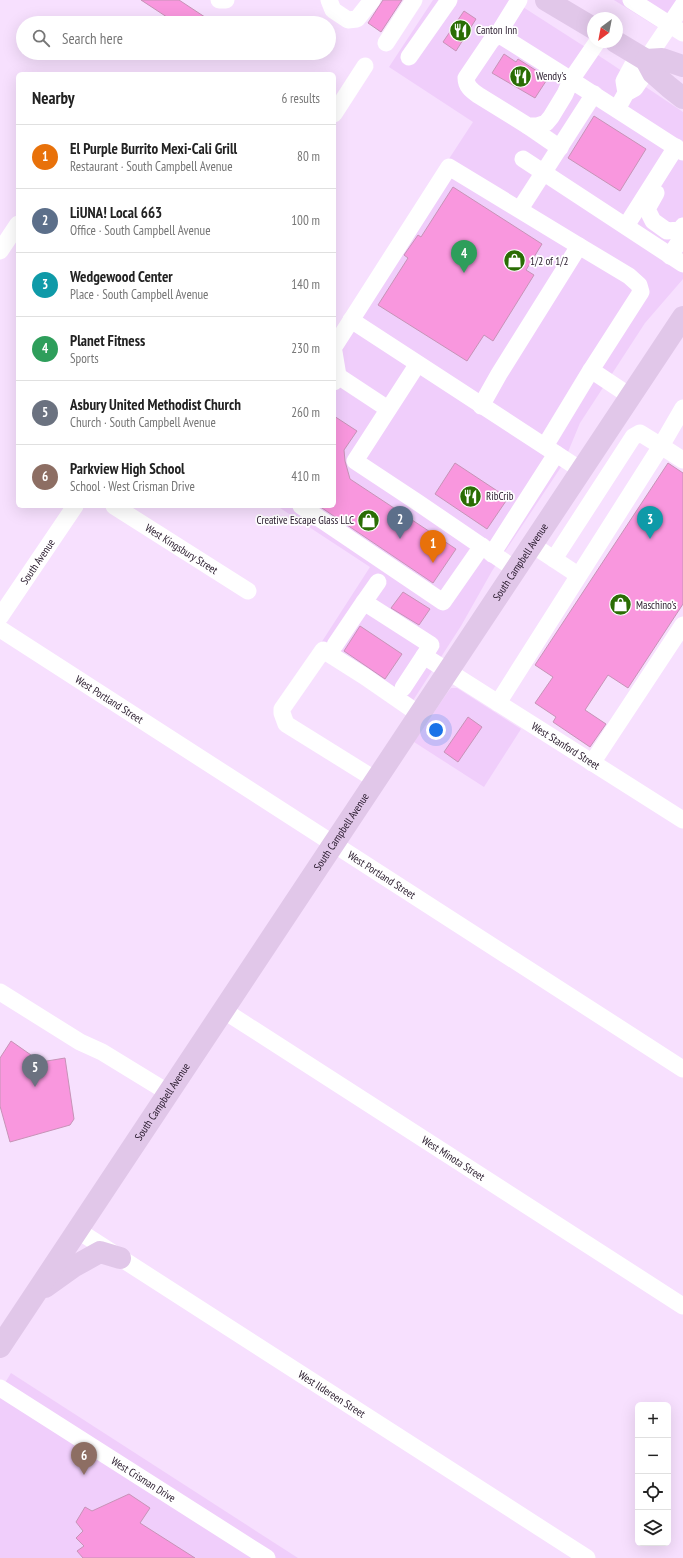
<!DOCTYPE html>
<html lang="en">
<head>
<meta charset="utf-8">
<style>
	:root { --surface:#fff; --page:#f2f2f2; --text:#222; --muted:#767676; --line:#e0e0e0; --accent:#d93025 }
	body { margin:0; font-family:"PT Sans Narrow",sans-serif; background:var(--page); color:var(--text) }
	.controls { position:absolute; right:12px; bottom:12px; display:grid; overflow:hidden; border-radius:6px; box-shadow:0 4px 16px #0002 }
	.controls button { width:36px; height:36px; display:grid; place-items:center; padding:0; border:0; border-bottom:1px solid var(--line); background:var(--surface); color:var(--text); font:20px sans-serif }
	.compass { position:absolute; left:587px; top:12px; width:36px; height:36px; border-radius:50%; background:var(--surface); box-shadow:0 4px 16px #0002; rotate:212deg }
	.you { position:absolute; left:436px; top:730px; width:14px; height:14px; margin:-10px; border:3px solid #fff; border-radius:50%; background:#1a73e8; box-shadow:0 0 0 6px #1a73e833 }
	.badge { display:grid; place-items:center; width:26px; height:26px; border-radius:50%; background:var(--accent); color:#fff; font-size:13px; font-weight:700 }
	.pin { position:absolute; translate:-50% -33px; filter:drop-shadow(0 1px 2px #0008) }
	.pin::after { content:''; position:absolute; top:21px; width:14px; height:12px; background:inherit; clip-path:polygon(0 0,100% 0,50% 100%) }
	.list { margin:0; padding:0; list-style:none }
	h2 { display:flex; justify-content:space-between; align-items:center; height:52px; margin:0; padding:0 16px; font-size:17px }
	h2 small { font-size:13px; font-weight:400; color:var(--muted) }
	.list li { display:grid; grid-template-columns:26px 1fr auto; gap:12px; align-items:center; box-sizing:border-box; height:64px; padding:0 16px; border-top:1px solid var(--line) }
	.list b { display:block; font-size:15px; white-space:nowrap }
	.list p { margin:0; font-size:13px; white-space:nowrap; color:var(--muted) }
	.list em { font-size:13px; font-style:normal; color:var(--muted) }
	.icon { flex:none; width:22px; height:22px; fill:none; stroke:currentColor; stroke-width:2; stroke-linecap:round; stroke-linejoin:round }
	.map { position:relative; flex:none; width:683px; height:1558px; overflow:hidden }
	.search { position:absolute; background:var(--surface); box-shadow:0 4px 16px #0002; left:16px; top:16px; width:320px; height:44px; display:flex; align-items:center; gap:10px; box-sizing:border-box; padding:0 14px; border-radius:22px; color:var(--muted); font-size:15px }
	.panel { position:absolute; background:var(--surface); box-shadow:0 4px 16px #0002; left:16px; top:72px; width:320px; height:436px; border-radius:6px }
	.map>svg:first-child { display:block }
	.built { fill:#f0cefb }
	.building { fill:#f997de; stroke:#c793b7 }
	.lines { fill:none; stroke-linecap:round; stroke-linejoin:round }
	.minor { stroke:#fff; stroke-width:17 }
	.major { stroke:#e1c7e9; stroke-width:22 }
	.labels { text-anchor:middle; dominant-baseline:central; stroke-width:3.5; stroke-linejoin:round; paint-order:stroke }
	.poi-label { font-size:11px; fill:#27192b; stroke:#fff; text-anchor:start }
	.street-label { font-size:11px; fill:#27192b; stroke:#fff }
</style>
</head>
<body>
<div class="map">
<svg width="683" height="1558" viewBox="0 0 683 1558">
	<rect width="100%" height="100%" fill="#f7e0fe"/>
	<g class="built">
		<polygon points="433,0 512,0 607,61 683,112 683,279 645,323 580,423 563,464 492,571 461,626 412,702 321,643 370,567 277,506 334,506 334,335 473,122 389,67"/>
		<polygon points="614,0 683,0 670,35"/>
		<polygon points="451,688 457,688 521,729 484,787 414,742 447,693"/>
		<polygon points="11,1373 298,1558 0,1558 0,1391"/>
	</g>
	<g class="building">
		<polygon points="141,0 179,0 214,23 176,23"/>
		<polygon points="383,0 402,0 381,32 368,23"/>
		<polygon points="464,11 476,19 456,51 443,42"/>
		<polygon points="504,54 516,62 518,59 548,78 535,98 492,73"/>
		<polygon points="594,116 646,149 620,191 568,158"/>
		<polygon points="453,187 542,244 526,270 534,275 493,341 484,335 467,361 378,305 408,258 404,255 418,235 421,237"/>
		<polygon points="334,416 357,431 344,450 345,461 350,479 456,549 433,583 319,506 334,506"/>
		<polygon points="455,463 508,498 487,529 435,494"/>
		<polygon points="668,463 683,473 683,604 628,688 608,675 585,710 606,724 590,747 553,722 556,717 535,703 553,677 535,665"/>
		<polygon points="403,592 430,609 419,625 391,608"/>
		<polygon points="360,626 402,654 385,679 344,651"/>
		<polygon points="468,717 482,727 458,762 444,752"/>
		<polygon points="11,1041 41,1062 65,1058 74,1119 70,1125 10,1142 0,1106 0,1058"/>
		<polygon points="129,1494 150,1508 140,1523 195,1558 83,1558 77,1551 84,1546 76,1538 83,1531 76,1522 85,1507 92,1511"/>
	</g>
	<g class="lines">
		<g class="minor">
			<polyline points="219,0 226,0"/>
			<polyline points="329,0 333,10 348,20 357,19 372,0"/>
			<polyline points="631,0 683,33"/>
			<path d="M498,34L571,80L565,94L551,117L546,123L537,126H528L478,95C471,90 466,86 466,78L491,41Z"/>
			<polyline points="498,34 519,0"/>
			<polyline points="597,42 571,80 683,152"/>
			<polyline points="386,43 414,0"/>
			<polyline points="409,57 449,0"/>
			<polyline points="646,60 683,5"/>
			<polyline points="626,93 624,81 638,55"/>
			<polyline points="617,109 626,93 635,88 650,66"/>
			<polyline points="334,114 365,66"/>
			<polyline points="528,126 560,148"/>
			<polyline points="523,159 683,264"/>
			<polyline points="656,193 647,209 653,221 667,231 680,230 683,226"/>
			<polyline points="520,209 594,94"/>
			<polyline points="626,226 676,147"/>
			<polyline points="0,251 18,224"/>
			<polyline points="670,256 683,236"/>
			<polyline points="351,320 581,470"/>
			<polyline points="334,347 449,167 579,246"/>
			<polyline points="334,352 338,376 334,382"/>
			<polyline points="417,365 355,461 417,502 515,569"/>
			<polyline points="338,376 388,409"/>
			<polyline points="481,406 499,374 579,246 629,276 639,285 641,292 591,370 630,396"/>
			<polyline points="683,408 661,446 683,460"/>
			<polyline points="545,446 591,370"/>
			<path id="s1" d="M114,506L248,591"/>
			<polyline points="301,506 443,602 482,546"/>
			<polyline points="531,544 578,575"/>
			<polyline points="492,554 556,454"/>
			<polyline points="364,602 378,582"/>
			<path id="s2" d="M0,617L75,506"/>
			<path id="s3" d="M0,629L683,1069"/>
			<polyline points="335,645 364,602 431,645 424,656"/>
			<path id="s4" d="M403,688L424,656L683,820"/>
			<polyline points="498,703 661,446 640,433 633,437 554,559"/>
			<polyline points="592,763 683,625"/>
			<polyline points="376,780 286,724 282,713 282,709 323,650 364,676 419,714"/>
			<polyline points="0,992 80,1042 102,1052 169,1093"/>
			<path id="s5" d="M223,1010L683,1306"/>
			<path id="s6" d="M77,1230L587,1558"/>
			<path id="s7" d="M0,1388L267,1558"/>
		</g>
		<g class="major">
			<polyline points="546,0 593,28"/>
			<polyline points="616,42 646,60 653,73 669,87 683,98"/>
			<polyline points="646,60 662,59 683,66"/>
			<polyline points="45,1287 73,1267 100,1252 120,1258"/>
			<path id="s8" d="M0,1347C227,1003 455,660 683,317"/>
		</g>
	</g>
	<defs>
		<symbol id="restaurant-disc" viewBox="-11 -11 22 22"><circle r="9.5" fill="#2a6d04" stroke="#fff"/><path d="M-5-6h1v4h1v-4h1v4h1v-4h1v5L-1.5 .5V6h-2V.5L-5-1ZM5-6V6H3V1.5H1.5Q1.5-4 5-6Z" fill="#fff"/></symbol>
		<symbol id="shop-disc" viewBox="-11 -11 22 22"><circle r="9.5" fill="#2a6d04" stroke="#fff"/><path d="M-5-2.5h2.3a2.7 3.5 0 0 1 5.4 0H5L5.5 6h-11ZM-1.5-2.5h3a1.5 2.3 0 0 0-3 0Z" fill="#fff"/></symbol>
	</defs>
	<g fill-rule="evenodd">
		<use href="#restaurant-disc" x="448" y="18" width="25" height="25"/>
		<use href="#restaurant-disc" x="508" y="64" width="25" height="25"/>
		<use href="#shop-disc" x="502" y="248" width="25" height="25"/>
		<use href="#restaurant-disc" x="458" y="484" width="25" height="25"/>
		<use href="#shop-disc" x="356" y="508" width="25" height="25"/>
		<use href="#shop-disc" x="608" y="592" width="25" height="25"/>
	</g>
	<g class="labels">
		<g class="poi-label">
			<text x="476" y="30">Canton Inn</text>
			<text x="536" y="76">Wendy's</text>
			<text x="530" y="261">1/2 of 1/2</text>
			<text x="486" y="496">RibCrib</text>
			<text x="354" y="520" text-anchor="end">Creative Escape Glass LLC</text>
			<text x="636" y="605">Maschino's</text>
		</g>
		<g class="street-label">
			<text stroke="none"><textPath href="#s1" startOffset="80">West Kingsbury Street</textPath></text>
			<text stroke="none"><textPath href="#s2" startOffset="67">South Avenue</textPath></text>
			<text stroke="none"><textPath href="#s8" startOffset="942">South Campbell Avenue</textPath></text>
			<text stroke="none"><textPath href="#s3" startOffset="130">West Portland Street</textPath></text>
			<text stroke="none"><textPath href="#s4" startOffset="206">West Stanford Street</textPath></text>
			<text stroke="none"><textPath href="#s8" startOffset="618">South Campbell Avenue</textPath></text>
			<text stroke="none"><textPath href="#s3" startOffset="454">West Portland Street</textPath></text>
			<text stroke="none"><textPath href="#s8" startOffset="294">South Campbell Avenue</textPath></text>
			<text stroke="none"><textPath href="#s5" startOffset="274">West Minota Street</textPath></text>
			<text stroke="none"><textPath href="#s6" startOffset="303">West Ildereen Street</textPath></text>
			<text stroke="none"><textPath href="#s7" startOffset="170">West Crisman Drive</textPath></text>
		</g>
	</g>
</svg>
<div class="controls">
<button>+</button>
<button>−</button>
<button><svg class="icon" aria-label="locate" viewBox="0 0 24 24"><circle cx="12" cy="12" r="6"/><path d="M12 2v4M12 18v4M2 12h4M18 12h4"/></svg></button>
<button><svg class="icon" aria-label="layers" viewBox="0 0 24 24"><path d="M12 4l9 5-9 5-9-5zM3 14l9 5 9-5"/></svg></button>
</div>
<svg class="compass" viewBox="-18 -18 36 36"><path d="M0-13l5 13h-10z" fill="#e53935"/><path d="M0 13l5-13h-10z" fill="#767676"/></svg>
<div class="you"></div>
<div class="pin badge" style="left:433px;top:563px;background:#e8710a">1</div>
<div class="pin badge" style="left:400px;top:539px;background:#5c6f8a">2</div>
<div class="pin badge" style="left:650px;top:539px;background:#0f9aa8">3</div>
<div class="pin badge" style="left:464px;top:273px;background:#2e9e5b">4</div>
<div class="pin badge" style="left:35px;top:1087px;background:#6b7280">5</div>
<div class="pin badge" style="left:84px;top:1475px;background:#8d6e63">6</div>
<div class="search"><svg class="icon" aria-label="search" viewBox="0 0 24 24"><circle cx="10" cy="10" r="6"/><path d="M15 15l6 6"/></svg>Search here</div>
<section class="panel">
<h2>Nearby<small>6 results</small></h2>
<ul class="list">
<li><span class="badge" style="background:#e8710a">1</span><div><b>El Purple Burrito Mexi-Cali Grill</b><p>Restaurant · South Campbell Avenue</p></div><em>80 m</em></li>
<li><span class="badge" style="background:#5c6f8a">2</span><div><b>LiUNA! Local 663</b><p>Office · South Campbell Avenue</p></div><em>100 m</em></li>
<li><span class="badge" style="background:#0f9aa8">3</span><div><b>Wedgewood Center</b><p>Place · South Campbell Avenue</p></div><em>140 m</em></li>
<li><span class="badge" style="background:#2e9e5b">4</span><div><b>Planet Fitness</b><p>Sports</p></div><em>230 m</em></li>
<li><span class="badge" style="background:#6b7280">5</span><div><b>Asbury United Methodist Church</b><p>Church · South Campbell Avenue</p></div><em>260 m</em></li>
<li><span class="badge" style="background:#8d6e63">6</span><div><b>Parkview High School</b><p>School · West Crisman Drive</p></div><em>410 m</em></li>
</ul>
</section>
</div>
</body>
</html>
